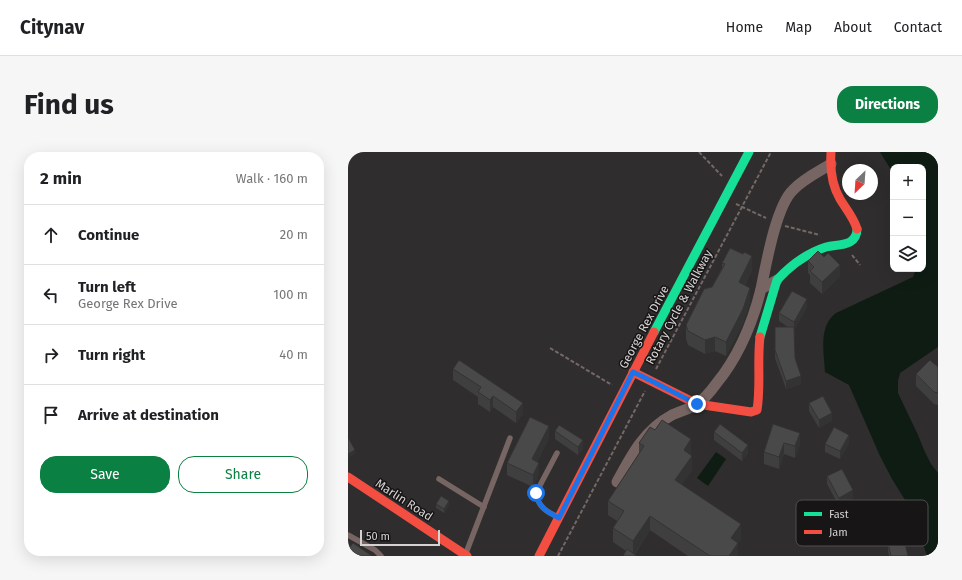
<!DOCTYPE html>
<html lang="en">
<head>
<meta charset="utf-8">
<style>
	:root { --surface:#fff; --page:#f6f6f6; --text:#202124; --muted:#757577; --line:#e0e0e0; --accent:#0b8043 }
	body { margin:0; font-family:"Fira Sans",sans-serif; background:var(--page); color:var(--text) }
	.controls { position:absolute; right:12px; top:12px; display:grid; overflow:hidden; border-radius:8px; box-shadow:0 4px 16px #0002 }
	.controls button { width:36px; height:36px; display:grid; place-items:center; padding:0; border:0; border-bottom:1px solid var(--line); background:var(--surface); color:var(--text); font:20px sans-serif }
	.compass { position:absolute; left:494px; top:12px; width:36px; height:36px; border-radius:50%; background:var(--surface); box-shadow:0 4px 16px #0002; rotate:205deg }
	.scale { position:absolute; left:12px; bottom:10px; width:80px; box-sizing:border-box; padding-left:4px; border:2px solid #d5d3d2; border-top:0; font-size:11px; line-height:14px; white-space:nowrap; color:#d5d3d2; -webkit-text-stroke:3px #171515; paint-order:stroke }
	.stop { position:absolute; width:12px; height:12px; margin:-9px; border:3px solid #1a73e8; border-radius:50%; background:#fff }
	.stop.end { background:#1a73e8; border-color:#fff; box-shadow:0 1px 4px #0008 }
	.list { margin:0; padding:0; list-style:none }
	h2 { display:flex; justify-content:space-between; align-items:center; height:52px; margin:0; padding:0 16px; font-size:17px }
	h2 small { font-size:13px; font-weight:400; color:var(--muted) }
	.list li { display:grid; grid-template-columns:26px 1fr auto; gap:12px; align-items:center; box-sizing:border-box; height:60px; padding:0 16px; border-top:1px solid var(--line) }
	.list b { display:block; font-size:15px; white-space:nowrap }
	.list p { margin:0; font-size:13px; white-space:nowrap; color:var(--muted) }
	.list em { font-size:13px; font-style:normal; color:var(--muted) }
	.actions { display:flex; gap:8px; padding:12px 16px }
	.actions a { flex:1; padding:9px 0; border:1px solid var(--accent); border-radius:16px; text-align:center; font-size:14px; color:var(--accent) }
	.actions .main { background:var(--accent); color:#fff }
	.icon { flex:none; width:22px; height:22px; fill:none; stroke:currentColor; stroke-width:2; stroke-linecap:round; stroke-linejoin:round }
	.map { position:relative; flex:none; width:590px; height:404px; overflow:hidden; border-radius:16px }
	header { display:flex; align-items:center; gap:24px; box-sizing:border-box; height:56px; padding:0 20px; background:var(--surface); border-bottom:1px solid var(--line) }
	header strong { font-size:19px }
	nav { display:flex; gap:22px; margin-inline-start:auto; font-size:14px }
	.intro { display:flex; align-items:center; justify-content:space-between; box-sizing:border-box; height:96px; padding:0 24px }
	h1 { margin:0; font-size:28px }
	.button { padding:10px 18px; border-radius:16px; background:var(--accent); color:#fff; font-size:14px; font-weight:700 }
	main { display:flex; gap:24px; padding:0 24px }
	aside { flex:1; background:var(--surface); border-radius:16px; box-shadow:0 4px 16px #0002 }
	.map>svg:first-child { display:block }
	.water { fill:#0e1c14 }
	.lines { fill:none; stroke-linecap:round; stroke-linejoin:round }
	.path { stroke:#736866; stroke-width:2; stroke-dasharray:4 2; stroke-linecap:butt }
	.lane { stroke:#766562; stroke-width:5.5 }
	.street { stroke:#766562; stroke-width:11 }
	.fast { stroke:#16e098; stroke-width:9 }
	.jam { stroke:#f24e42; stroke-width:9 }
	.wall { fill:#403f3f }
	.shaded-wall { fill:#343333 }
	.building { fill:#4a4949; stroke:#343333 }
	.route { stroke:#1a73e8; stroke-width:5 }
	.labels { text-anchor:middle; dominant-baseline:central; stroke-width:3; stroke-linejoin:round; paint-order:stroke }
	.street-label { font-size:12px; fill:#d5d3d2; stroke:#171515 }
	.key { fill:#171515; stroke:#504e4e; stroke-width:1 }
	.key-label { font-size:11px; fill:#d5d3d2 }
</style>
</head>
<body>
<header>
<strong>Citynav</strong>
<nav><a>Home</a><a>Map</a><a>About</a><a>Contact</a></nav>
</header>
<div class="intro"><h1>Find us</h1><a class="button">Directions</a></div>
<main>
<aside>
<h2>2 min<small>Walk · 160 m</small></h2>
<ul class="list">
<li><svg class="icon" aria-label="ahead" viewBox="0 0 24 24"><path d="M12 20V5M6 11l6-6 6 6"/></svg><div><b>Continue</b></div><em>20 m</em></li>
<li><svg class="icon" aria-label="left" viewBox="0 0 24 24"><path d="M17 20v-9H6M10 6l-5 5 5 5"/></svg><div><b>Turn left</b><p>George Rex Drive</p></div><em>100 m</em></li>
<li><svg class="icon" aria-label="right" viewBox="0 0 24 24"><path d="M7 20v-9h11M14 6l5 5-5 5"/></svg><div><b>Turn right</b></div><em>40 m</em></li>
<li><svg class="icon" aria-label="arrive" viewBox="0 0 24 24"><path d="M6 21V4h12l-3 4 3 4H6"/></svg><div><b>Arrive at destination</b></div></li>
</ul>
<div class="actions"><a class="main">Save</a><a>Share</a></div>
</aside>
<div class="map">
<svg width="590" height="404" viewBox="0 0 590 404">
	<rect width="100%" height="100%" fill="#2f2d2d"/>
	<g class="water">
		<path d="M532,0H590V195L552,221L550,229V241L570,283L576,298L583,312L590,321V404H579L564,359L544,327L532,304L501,233L477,220C476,201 470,174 488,161L565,125L568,117H575V15H545V21Z"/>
		<polygon points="368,300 378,307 360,334 349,326"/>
	</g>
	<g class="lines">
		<g class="path">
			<polyline points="351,0 374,24"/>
			<polyline points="388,52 418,66"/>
			<polyline points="437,74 472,83"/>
			<polyline points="504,103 512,113"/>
			<polyline points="202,196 264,233"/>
			<polyline points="308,217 423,0"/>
			<polyline points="210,404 297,239"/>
		</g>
		<g class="lane">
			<path d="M209,301L188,341C190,355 199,360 210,365"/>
			<polyline points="91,327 136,355"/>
			<polyline points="0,383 27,398 33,404"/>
			<polyline points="118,401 162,286"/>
		</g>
		<g class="street">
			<path d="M413,137C418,113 428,54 445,38C455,27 470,20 483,12"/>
			<path d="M269,330C283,304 296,278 324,263C332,259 342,257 349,252C356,247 363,239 368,232C391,204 404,173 413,137L429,128"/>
		</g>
		<g class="fast">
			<polyline points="306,180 401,0"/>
			<path d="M412,185L429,128C442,114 459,101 478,95C486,93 494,94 502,90C507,87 509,83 509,77"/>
		</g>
		<g class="jam">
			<path d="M483,0C482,16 483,32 492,47C498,57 506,66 509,77"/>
			<path d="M285,220L349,252L403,260L409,258C413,234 409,210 412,185"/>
			<polyline points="0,325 119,404"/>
			<polyline points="191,404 306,180"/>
		</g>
	</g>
	<g class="wall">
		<polygon points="460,109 492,124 474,142 462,131 462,123 460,121"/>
		<polygon points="374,111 404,118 397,133 402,150 395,171 378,204 367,199 357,202 340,193 338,187 338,173 364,135 374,116"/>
		<polygon points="459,155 446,178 447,206 453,232 438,237 427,206 427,175 440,175 431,169 431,161"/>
		<polygon points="590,215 590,253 586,252 568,234 568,222"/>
		<polygon points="105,217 175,262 168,271 145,255 142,260 130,252 130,245 105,228"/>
		<polygon points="461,251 484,269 471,276 461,259"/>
		<polygon points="425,272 452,293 447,306 436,302 431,317 416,312 416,300"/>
		<polygon points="207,279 235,296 230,303 207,287"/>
		<polygon points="366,280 400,301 394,309 366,288"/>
		<polygon points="201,286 189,310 191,322 185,335 159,323 159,311"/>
		<polygon points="291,291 343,302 342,303 344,318 334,332 393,387 390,391 390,404 340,404 302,378 287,402 278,399 265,390 265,376 269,369 260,363 260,349 291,302"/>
		<polygon points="501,291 492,307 477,300 477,292"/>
		<polygon points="479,324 505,346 491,354 479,332"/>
		<polygon points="88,352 101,353 96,361 88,356"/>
		<polygon points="509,359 540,376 526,387 509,367"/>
		<polygon points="540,391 560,404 541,404 540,399"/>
	</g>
	<g class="shaded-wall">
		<polygon points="404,104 404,118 391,144 391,130"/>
		<polygon points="492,113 492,124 474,142 474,130"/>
		<polygon points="402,136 402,150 395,171 378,204 378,190"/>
		<polygon points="459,147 459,155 446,178 446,170"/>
		<polygon points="367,185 367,199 357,202 357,188"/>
		<polygon points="453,224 453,232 438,237 438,229"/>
		<polygon points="145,244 145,255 142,260 142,248"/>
		<polygon points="175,251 175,262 168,271 168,260"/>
		<polygon points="484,261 484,269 471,276 471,268"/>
		<polygon points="201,274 201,286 184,319 184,307"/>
		<polygon points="452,281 452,293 447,306 447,294"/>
		<polygon points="501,283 501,291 492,307 492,299"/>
		<polygon points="343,287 343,302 336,313 336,298"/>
		<polygon points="235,288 235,296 230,303 230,295"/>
		<polygon points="436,291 436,302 431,317 431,305"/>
		<polygon points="400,293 400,301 394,309 394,301"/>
		<polygon points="7,298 7,302 0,306 0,302"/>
		<polygon points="344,304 344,318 327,343 327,328"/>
		<polygon points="191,311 191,322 185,335 185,323"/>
		<polygon points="505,338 505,346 491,354 491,346"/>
		<polygon points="101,349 101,353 96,361 96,357"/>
		<polygon points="302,364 302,378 285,404 285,389"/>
		<polygon points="540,368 540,376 526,387 526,379"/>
		<polygon points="393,372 393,387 390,391 390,404 381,404 383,386"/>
	</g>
	<g class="building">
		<polygon points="382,96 395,102 396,100 404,104 391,130 402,136 395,157 378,190 367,185 357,188 340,179 338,173 356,137 364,135 377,112 374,111"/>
		<polygon points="470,99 476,105 480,101 492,113 474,130 462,119 466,115 460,109"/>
		<polygon points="444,139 459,147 446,170 431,161"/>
		<polygon points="427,175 446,175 447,206 453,224 438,229 427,198"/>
		<polygon points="111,208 175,251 168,260 145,244 142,248 130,240 133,235 105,217"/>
		<polygon points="582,208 590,215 590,241 586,240 568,222"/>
		<polygon points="475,244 484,261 471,268 461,251"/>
		<polygon points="182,265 201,274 184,307 191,311 185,323 159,311"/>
		<polygon points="314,268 343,287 336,298 344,304 327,328 393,372 383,386 390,391 381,404 362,404 302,364 285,389 265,376 276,359 260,349 296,294 291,291 302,275 307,278"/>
		<polygon points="372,272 400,293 394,301 366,280"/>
		<polygon points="425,272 452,281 447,294 436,291 431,305 416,300"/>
		<polygon points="211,273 235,288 230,295 207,279"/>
		<polygon points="486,275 501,283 492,299 477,292"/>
		<polygon points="0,287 1,287 7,298 0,302"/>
		<polygon points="494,317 505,338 491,346 479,324"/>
		<polygon points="93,344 101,349 96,357 88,352"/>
		<polygon points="556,387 560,404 543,404 540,391"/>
		<polygon points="5,391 24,404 0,404 0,397"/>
		<polygon points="279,397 289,404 275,404"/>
	</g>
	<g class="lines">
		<path class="route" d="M188,341C190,355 199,360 211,366L285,220C307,230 328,242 349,252"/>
	</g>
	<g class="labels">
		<g class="street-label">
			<text transform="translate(331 155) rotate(-62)">Rotary Cycle &amp; Walkway</text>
			<text transform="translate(296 175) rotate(-62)">George Rex Drive</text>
			<text transform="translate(56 348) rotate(33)">Marlin Road</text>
		</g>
	</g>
	<rect x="448" y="348" width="132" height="46" rx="6" class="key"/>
	<rect x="456" y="360" width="18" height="4" fill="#16e098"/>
	<rect x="456" y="378" width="18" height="4" fill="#f24e42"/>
	<g class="key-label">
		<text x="481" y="366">Fast</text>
		<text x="481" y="384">Jam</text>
	</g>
</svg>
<div class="controls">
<button>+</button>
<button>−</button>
<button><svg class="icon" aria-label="layers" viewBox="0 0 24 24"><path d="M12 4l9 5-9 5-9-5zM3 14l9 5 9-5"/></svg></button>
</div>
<svg class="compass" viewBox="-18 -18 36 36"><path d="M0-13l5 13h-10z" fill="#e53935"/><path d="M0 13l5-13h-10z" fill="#757577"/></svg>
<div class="scale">50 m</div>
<div class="stop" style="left:188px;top:341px"></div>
<div class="stop end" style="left:349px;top:252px"></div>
</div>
</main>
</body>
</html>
